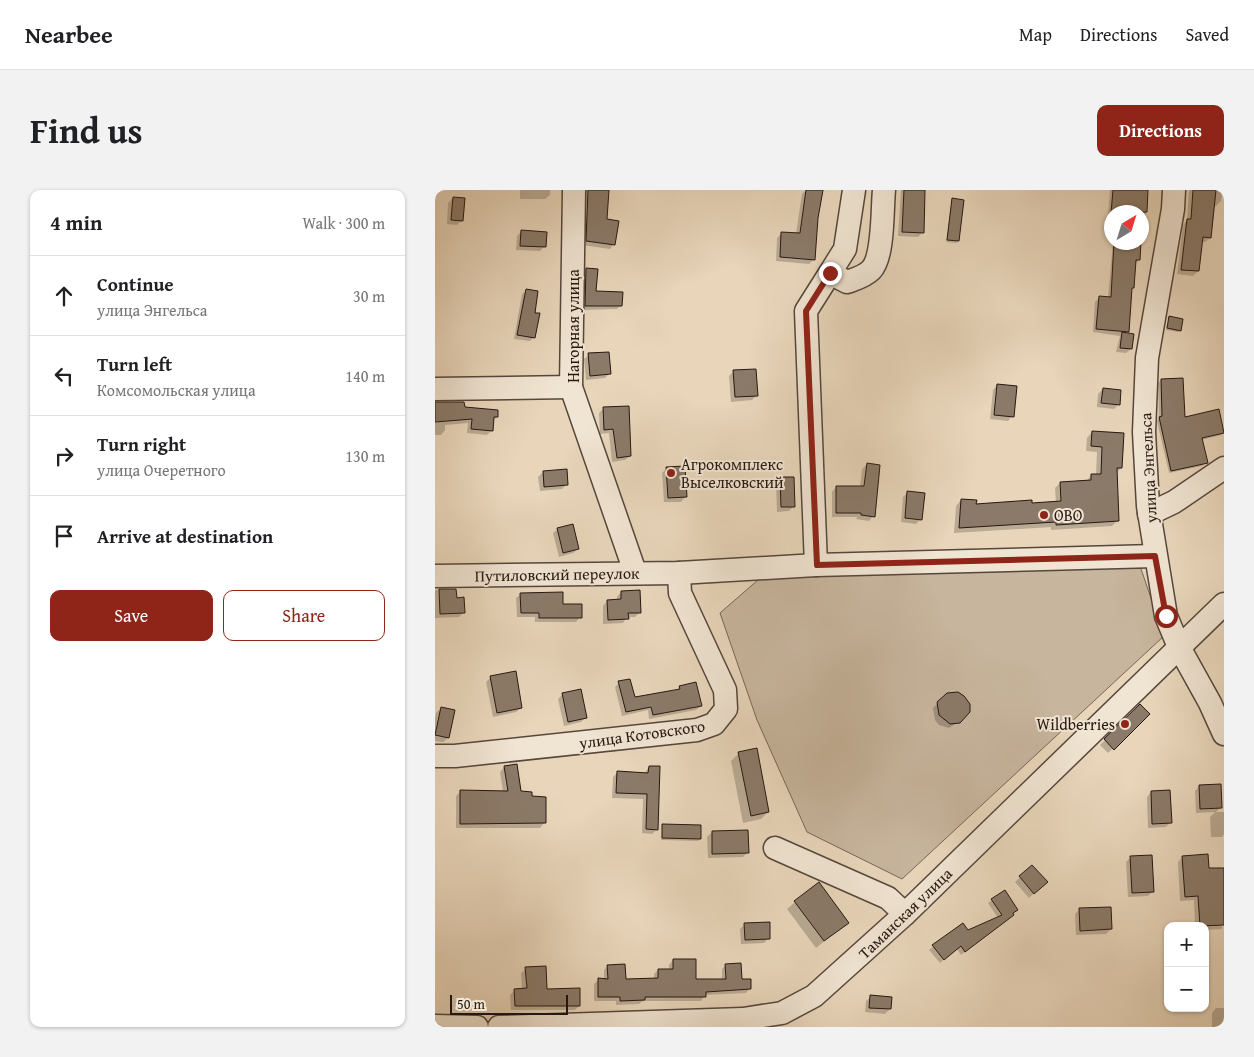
<!DOCTYPE html>
<html lang="en">
<head>
<meta charset="utf-8">
<style>
	:root { --surface:#fff; --page:#f2f2f2; --text:#202124; --muted:#757577; --line:#e0e0e0; --accent:#8f2418 }
	body { margin:0; font-family:"Gentium Book Plus",serif; background:var(--page); color:var(--text) }
	.controls { position:absolute; right:15px; bottom:15px; display:grid; overflow:hidden; border-radius:10px; box-shadow:0 1px 4px #0004 }
	.controls button { width:45px; height:45px; display:grid; place-items:center; padding:0; border:0; border-bottom:1px solid var(--line); background:var(--surface); color:var(--text); font:25px sans-serif }
	.compass { position:absolute; left:669px; top:15px; width:45px; height:45px; border-radius:50%; background:var(--surface); box-shadow:0 1px 4px #0004; rotate:38deg }
	.scale { position:absolute; left:15px; bottom:12px; width:118px; box-sizing:border-box; padding-left:5px; border:2px solid #261812; border-top:0; font-size:14px; line-height:18px; white-space:nowrap; color:#261812; -webkit-text-stroke:4px #f0e4d2; paint-order:stroke }
	.stop { position:absolute; width:15px; height:15px; margin:-11px; border:4px solid #8f2418; border-radius:50%; background:#fff }
	.stop.end { background:#8f2418; border-color:#fff; box-shadow:0 1px 5px #0008 }
	.list { margin:0; padding:0; list-style:none }
	h2 { display:flex; justify-content:space-between; align-items:center; height:65px; margin:0; padding:0 20px; font-size:21px }
	h2 small { font-size:16px; font-weight:400; color:var(--muted) }
	.list li { display:grid; grid-template-columns:32px 1fr auto; gap:15px; align-items:center; box-sizing:border-box; height:80px; padding:0 20px; border-top:1px solid var(--line) }
	.list b { display:block; font-size:19px; white-space:nowrap }
	.list p { margin:0; font-size:16px; white-space:nowrap; color:var(--muted) }
	.list em { font-size:16px; font-style:normal; color:var(--muted) }
	.actions { display:flex; gap:10px; padding:15px 20px }
	.actions a { flex:1; padding:11px 0; border:1px solid var(--accent); border-radius:10px; text-align:center; font-size:18px; color:var(--accent) }
	.actions .main { background:var(--accent); color:#fff }
	.icon { flex:none; width:28px; height:28px; fill:none; stroke:currentColor; stroke-width:2; stroke-linecap:round; stroke-linejoin:round }
	.map { position:relative; flex:none; width:789px; height:837px; overflow:hidden; border-radius:10px }
	header { display:flex; align-items:center; gap:30px; box-sizing:border-box; height:70px; padding:0 25px; background:var(--surface); border-bottom:1px solid var(--line) }
	header strong { font-size:24px }
	nav { display:flex; gap:28px; margin-inline-start:auto; font-size:18px }
	.intro { display:flex; align-items:center; justify-content:space-between; box-sizing:border-box; height:120px; padding:0 30px }
	h1 { margin:0; font-size:35px }
	.button { padding:12px 22px; border-radius:10px; background:var(--accent); color:#fff; font-size:18px; font-weight:700 }
	main { display:flex; gap:30px; padding:0 30px }
	aside { flex:1; background:var(--surface); border-radius:10px; box-shadow:0 1px 4px #0004 }
	.map>svg:first-child { display:block }
	.green { fill:#c7b59d; stroke:#766658 }
	.shadow { fill:#0003 }
	.building { fill:#8b7a69; stroke:#261812 }
	.lines { fill:none; stroke-linecap:round; stroke-linejoin:round }
	.minor-casing { stroke:#56473c; stroke-width:25 }
	.minor { stroke:#f0e4d2; stroke-width:22 }
	.route { stroke:#8f2418; stroke-width:6 }
	.poi-dot { fill:#8f2418; stroke:#f0e4d2; stroke-width:2 }
	.labels { text-anchor:middle; dominant-baseline:central; stroke-width:4; stroke-linejoin:round; paint-order:stroke }
	.street-label { font-size:16px; fill:#261812; stroke:#f0e4d2 }
	.poi-label { font-size:16px; fill:#261812; stroke:#f0e4d2; text-anchor:start }
</style>
</head>
<body>
<header>
<strong>Nearbee</strong>
<nav><a>Map</a><a>Directions</a><a>Saved</a></nav>
</header>
<div class="intro"><h1>Find us</h1><a class="button">Directions</a></div>
<main>
<aside>
<h2>4 min<small>Walk · 300 m</small></h2>
<ul class="list">
<li><svg class="icon" aria-label="ahead" viewBox="0 0 24 24"><path d="M12 20V5M6 11l6-6 6 6"/></svg><div><b>Continue</b><p>улица Энгельса</p></div><em>30 m</em></li>
<li><svg class="icon" aria-label="left" viewBox="0 0 24 24"><path d="M17 20v-9H6M10 6l-5 5 5 5"/></svg><div><b>Turn left</b><p>Комсомольская улица</p></div><em>140 m</em></li>
<li><svg class="icon" aria-label="right" viewBox="0 0 24 24"><path d="M7 20v-9h11M14 6l5 5-5 5"/></svg><div><b>Turn right</b><p>улица Очеретного</p></div><em>130 m</em></li>
<li><svg class="icon" aria-label="arrive" viewBox="0 0 24 24"><path d="M6 21V4h12l-3 4 3 4H6"/></svg><div><b>Arrive at destination</b></div></li>
</ul>
<div class="actions"><a class="main">Save</a><a>Share</a></div>
</aside>
<div class="map">
<svg width="789" height="837" viewBox="0 0 789 837">
	<rect width="100%" height="100%" fill="#e8d5ba"/>
	<filter id="stains"><feTurbulence type="fractalNoise" baseFrequency=".004" numOctaves="4"/><feColorMatrix values="0 0 0 0 .2 0 0 0 0 .09 0 0 0 0 .02 0 0 0 .5 -.17"/></filter>
	<radialGradient id="worn" r=".72"><stop offset=".6" stop-color="#630" stop-opacity="0"/><stop offset="1" stop-color="#630" stop-opacity=".3"/></radialGradient>
	<polygon class="green" points="705,376 729,446 467,689 372,642 322,530 285,423 331,383"/>
	<g class="shadow">
		<polygon points="85,0 115,0 115,5 110,9 85,9"/>
		<polygon points="150,0 170,0 170,30 179,54 175,59 147,55"/>
		<polygon points="371,0 376,0 381,28 379,69 374,74 341,71 342,48 347,43 361,44 367,4"/>
		<polygon points="466,0 489,0 488,42 483,47 463,46"/>
		<polygon points="675,0 713,0 709,39 706,41 706,22 676,22 676,27 673,26"/>
		<polygon points="754,0 787,0 786,11 781,16 778,16 775,48 770,52 766,52 763,81 758,86 742,84 748,35 752,30"/>
		<polygon points="18,8 27,30 22,35 12,34 13,13"/>
		<polygon points="517,10 523,51 521,53 511,52"/>
		<polygon points="86,42 110,56 105,61 81,60 82,46"/>
		<polygon points="678,52 705,52 704,70 700,74 691,144 696,159 691,163 681,162 685,146 658,142 660,112 664,108 673,108"/>
		<polygon points="151,79 160,102 186,115 182,119 147,120 147,83"/>
		<polygon points="92,100 98,124 99,147 95,151 79,149 87,104"/>
		<polygon points="735,127 745,140 743,142 731,140"/>
		<polygon points="154,165 175,183 170,188 151,190 149,169"/>
		<polygon points="299,181 322,205 317,210 296,212 294,186"/>
		<polygon points="726,190 749,228 789,243 786,245 766,250 770,273 767,276 734,283 722,231 724,228 723,193"/>
		<polygon points="562,195 577,226 573,231 555,229 558,200"/>
		<polygon points="668,199 684,214 679,219 662,217 663,204"/>
		<polygon points="0,213 62,227 57,231 56,241 52,245 32,243 33,233 10,235 10,240 6,245 0,245"/>
		<polygon points="169,218 195,266 190,270 177,272 174,243 165,244 164,223"/>
		<polygon points="657,242 686,278 681,283 682,331 677,336 616,340 616,337 519,343 521,316 526,310 540,316 621,313 620,298 625,293 651,292 656,285 661,285 662,262 651,261 652,248"/>
		<polygon points="432,274 438,326 434,331 421,329 422,327 397,327 397,302 401,297 425,297 427,279"/>
		<polygon points="231,279 250,307 246,312 229,312 227,283"/>
		<polygon points="108,282 132,294 127,299 105,301 103,287"/>
		<polygon points="345,288 359,316 354,321 342,322 341,293"/>
		<polygon points="473,302 486,329 481,334 466,332 468,307"/>
		<polygon points="123,339 143,359 138,363 124,367 118,343"/>
		<polygon points="0,400 20,400 20,409 29,422 24,427 0,428"/>
		<polygon points="186,402 205,422 200,427 192,427 188,433 168,434 168,416 172,411 182,410 182,407"/>
		<polygon points="86,404 127,415 145,427 141,432 100,432 100,427 82,427 81,408"/>
		<polygon points="56,487 86,518 81,522 58,527 51,492"/>
		<polygon points="184,493 199,508 241,501 245,497 266,516 261,520 214,529 213,520 187,526 180,497"/>
		<polygon points="128,504 150,528 146,532 129,536 123,509"/>
		<polygon points="503,513 533,514 531,527 514,538 504,535 500,530 498,518"/>
		<polygon points="705,515 713,524 673,563 665,555"/>
		<polygon points="6,518 13,548 8,552 0,551 0,529 1,523"/>
		<polygon points="304,563 333,622 326,629 308,633 296,571"/>
		<polygon points="69,577 85,603 95,607 109,633 105,638 21,638 21,606 26,601 68,602 65,582"/>
		<polygon points="214,577 222,639 217,644 207,643 208,609 177,608 178,587 182,583 209,584"/>
		<polygon points="764,596 786,617 781,622 789,622 789,644 787,647 776,647 775,627 780,622 761,623 760,601"/>
		<polygon points="716,602 736,632 731,637 713,638 712,607"/>
		<polygon points="228,636 265,649 263,651 226,650"/>
		<polygon points="277,642 313,662 308,667 273,668 272,647"/>
		<polygon points="696,667 718,701 713,706 693,707 691,672"/>
		<polygon points="748,667 789,686 787,739 770,740 770,736 760,736 759,710 745,711 743,672"/>
		<polygon points="597,676 606,697 594,708 580,692"/>
		<polygon points="557,710 577,724 574,729 526,765 522,759 505,773 494,760 527,734 533,742 563,728 553,713"/>
		<polygon points="360,712 412,733 381,758 352,719"/>
		<polygon points="644,720 676,739 671,744 641,745 640,724"/>
		<polygon points="310,734 334,748 329,753 306,754 305,739"/>
		<polygon points="238,770 259,790 287,790 287,779 291,775 315,798 311,803 270,805 266,811 208,811 204,814 181,815 181,811 159,811 159,794 163,790 169,790 169,780 173,776 190,790 219,790 219,784 223,780 234,780 234,775"/>
		<polygon points="91,779 111,800 144,816 140,820 76,820 75,805 80,800 87,800 86,783"/>
		<polygon points="436,807 455,819 450,824 430,822 431,811"/>
		<polygon points="781,818 789,818 789,837 777,837 777,823"/>
	</g>
	<g class="building">
		<polygon points="153,0 174,0 172,29 184,31 180,55 151,51"/>
		<polygon points="371,0 388,0 383,28 380,70 345,67 346,42 365,43"/>
		<polygon points="469,0 490,0 489,43 467,42"/>
		<polygon points="678,0 713,0 712,22 676,23"/>
		<polygon points="758,0 781,0 776,48 768,47 764,81 746,80 752,29 756,29"/>
		<polygon points="18,7 30,8 28,31 16,30"/>
		<polygon points="517,8 529,10 524,51 512,50"/>
		<polygon points="86,40 112,42 111,57 85,56"/>
		<polygon points="679,52 706,52 705,70 701,70 699,98 697,98 694,142 661,139 664,106 676,107"/>
		<polygon points="151,78 163,79 161,101 188,102 187,116 150,116"/>
		<polygon points="91,99 103,101 100,123 105,123 100,148 82,145"/>
		<polygon points="734,126 748,129 746,141 732,138"/>
		<polygon points="687,142 699,144 697,159 685,158"/>
		<polygon points="174,162 176,184 155,186 153,163"/>
		<polygon points="321,179 323,206 300,207 298,180"/>
		<polygon points="748,188 750,227 784,219 789,243 767,248 773,273 736,281 724,227 727,226 726,189"/>
		<polygon points="562,194 582,196 579,227 559,225"/>
		<polygon points="668,198 686,200 685,215 666,213"/>
		<polygon points="0,212 29,212 30,217 63,220 63,227 59,227 58,241 36,239 37,229 0,232"/>
		<polygon points="194,216 196,266 182,268 178,239 169,240 168,217"/>
		<polygon points="657,241 689,243 687,278 682,278 684,331 621,335 621,332 524,338 526,309 542,310 541,314 597,310 597,313 626,311 625,292 656,290 656,284 666,284 667,257 656,256"/>
		<polygon points="432,273 445,275 440,327 426,325 426,323 401,323 401,296 429,296"/>
		<polygon points="250,276 252,307 233,308 231,277"/>
		<polygon points="132,279 133,295 109,297 108,281"/>
		<polygon points="345,287 359,287 360,317 346,317"/>
		<polygon points="472,301 490,303 487,330 470,328"/>
		<polygon points="138,334 144,359 128,363 122,338"/>
		<polygon points="4,399 21,399 22,408 29,407 30,423 5,424"/>
		<polygon points="205,400 206,423 193,423 194,429 173,430 172,410 186,409 186,401"/>
		<polygon points="128,402 128,414 147,414 147,428 104,428 104,423 86,423 85,403"/>
		<polygon points="81,481 87,518 62,523 55,486"/>
		<polygon points="195,489 200,507 245,499 244,496 261,492 267,516 218,525 216,517 191,522 183,491"/>
		<polygon points="146,499 152,528 133,532 127,503"/>
		<polygon points="523,502 529,506 535,514 535,522 525,533 515,534 504,525 502,512 512,503"/>
		<polygon points="705,514 715,524 679,560 669,549"/>
		<polygon points="6,517 20,520 14,548 0,545"/>
		<polygon points="322,558 334,622 316,626 303,562"/>
		<polygon points="82,574 86,601 97,602 97,606 111,607 111,633 25,634 25,600 73,601 69,576"/>
		<polygon points="214,576 225,576 223,640 211,639 212,604 181,603 182,581 213,583"/>
		<polygon points="786,594 787,618 765,619 764,595"/>
		<polygon points="735,600 737,633 717,634 716,601"/>
		<polygon points="227,634 266,635 266,649 227,648"/>
		<polygon points="313,640 314,663 277,664 277,641"/>
		<polygon points="773,664 774,678 789,678 789,735 765,736 763,706 750,707 747,666"/>
		<polygon points="717,665 719,702 697,703 695,666"/>
		<polygon points="597,675 613,692 599,704 584,686"/>
		<polygon points="384,692 414,733 389,751 359,711"/>
		<polygon points="570,700 583,720 578,723 579,725 530,762 526,756 509,770 497,755 528,733 533,740 567,725 556,709"/>
		<polygon points="676,717 677,739 645,741 644,718"/>
		<polygon points="335,732 335,749 310,750 309,733"/>
		<polygon points="238,769 261,769 261,789 291,789 290,774 306,773 307,789 316,789 316,799 271,802 271,807 210,807 210,810 185,811 185,807 163,807 163,788 173,789 172,775 190,774 191,789 223,788 223,779 238,779"/>
		<polygon points="111,776 112,799 145,798 145,816 80,816 79,799 92,798 90,777"/>
		<polygon points="435,805 457,807 456,819 434,818"/>
	</g>
	<g class="lines">
		<defs>
			<g id="minor">
				<polyline points="139,0 136,197 200,382"/>
				<polyline points="739,0 738,19 712,168 709,242 713,316 731,426 744,457 775,513 789,544"/>
				<polyline points="395,83 410,59 419,0"/>
				<polyline points="0,199 136,197"/>
				<polyline points="714,324 739,312 789,278"/>
				<path d="M381,375L371,121L395,83L412,92C420,89 429,87 436,80C449,67 447,19 449,0"/>
				<polyline points="0,386 244,383 381,375 720,366"/>
				<polyline points="0,566 20,566 262,540 279,534 291,519 290,500 245,403 244,383"/>
				<polyline points="340,658 453,708 470,724"/>
				<polyline points="0,836 42,837"/>
				<polyline points="64,837 308,829 347,823 379,806 470,724 789,414"/>
			</g>
		</defs>
		<use href="#minor" class="minor-casing"/>
		<use href="#minor" class="minor"/>
	</g>
	<g class="lines">
		<polyline class="route" points="395,83 371,121 382,375 720,366 731,426"/>
	</g>
	<g class="poi-dot">
		<circle cx="236" cy="283" r="5"/>
		<circle cx="609" cy="325" r="5"/>
		<circle cx="690" cy="534" r="5"/>
	</g>
	<g class="labels">
		<g class="street-label">
			<text transform="translate(138 136) rotate(-90)">Нагорная улица</text>
			<text transform="translate(713 278) rotate(-93)">улица Энгельса</text>
			<text transform="translate(122 384) rotate(-1)">Путиловский переулок</text>
			<text transform="translate(207 544) rotate(-8)">улица Котовского</text>
			<text transform="translate(470 723) rotate(-44)">Таманская улица</text>
		</g>
		<g class="poi-label">
			<text x="246" y="274">Агрокомплекс<tspan x="246" dy="18">Выселковский</tspan></text>
			<text x="619" y="325">ОВО</text>
			<text x="680" y="534" text-anchor="end">Wildberries</text>
		</g>
	</g>
	<rect width="100%" height="100%" filter="url(#stains)"/>
	<rect width="100%" height="100%" fill="url(#worn)"/>
</svg>
<div class="controls">
<button>+</button>
<button>−</button>
</div>
<svg class="compass" viewBox="-18 -18 36 36"><path d="M0-13l5 13h-10z" fill="#e53935"/><path d="M0 13l5-13h-10z" fill="#757577"/></svg>
<div class="scale">50 m</div>
<div class="stop" style="left:731px;top:426px"></div>
<div class="stop end" style="left:395px;top:83px"></div>
</div>
</main>
</body>
</html>
